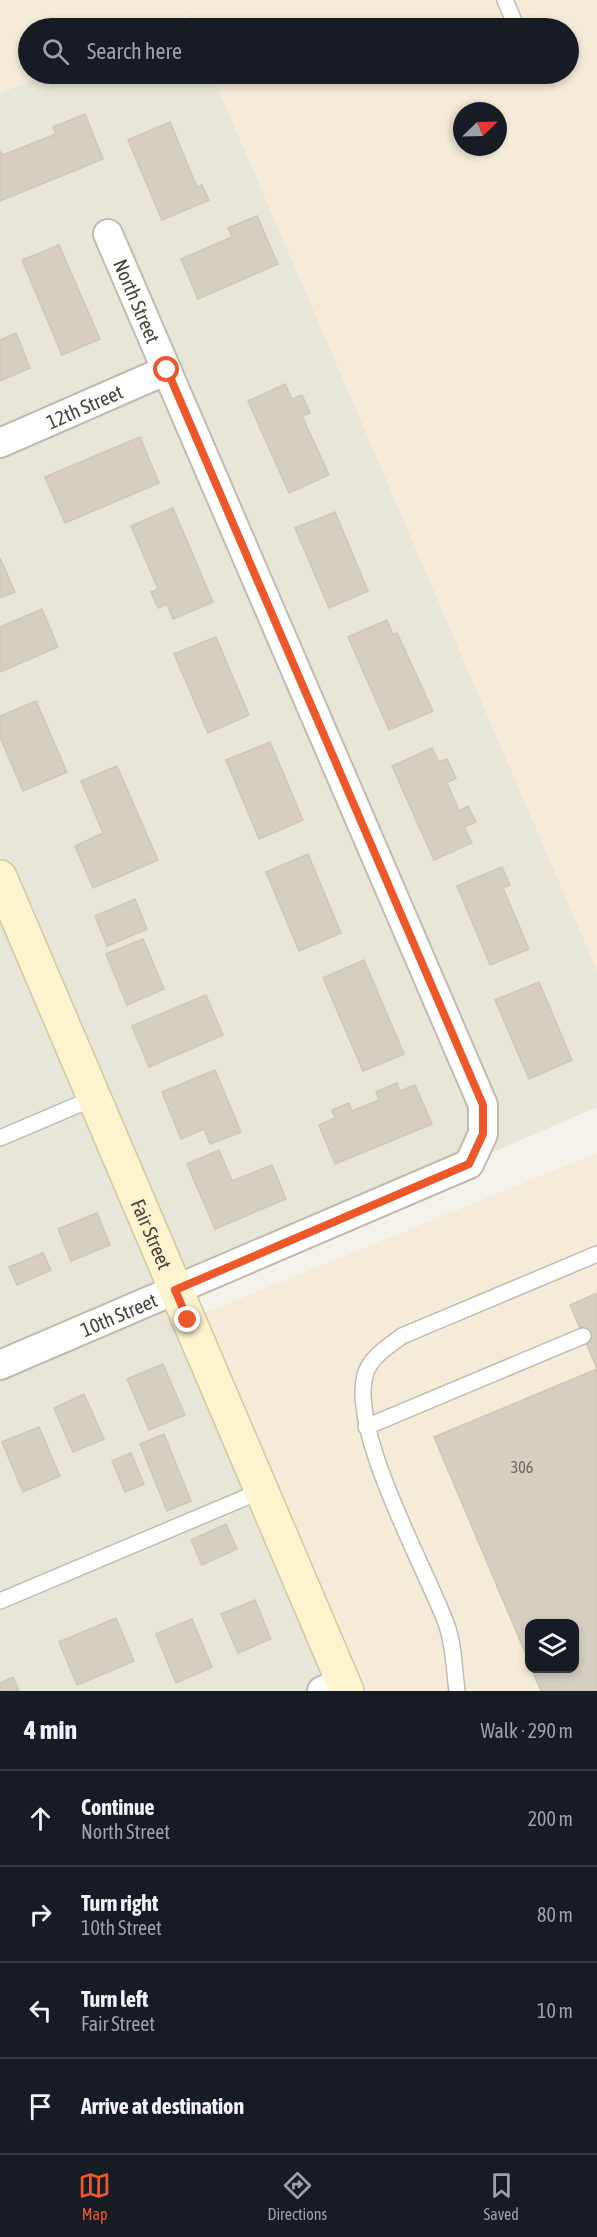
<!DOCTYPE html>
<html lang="en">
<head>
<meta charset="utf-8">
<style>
	:root { --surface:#171b24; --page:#242831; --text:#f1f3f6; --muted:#9ea1a6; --line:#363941; --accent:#ed5729 }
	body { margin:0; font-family:"Asap Condensed",sans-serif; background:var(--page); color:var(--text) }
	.controls { position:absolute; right:18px; bottom:18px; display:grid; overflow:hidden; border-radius:12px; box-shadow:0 3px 9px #0003 }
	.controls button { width:54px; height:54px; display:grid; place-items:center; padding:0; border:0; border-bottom:2px solid var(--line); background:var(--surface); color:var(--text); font:30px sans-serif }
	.compass { position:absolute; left:453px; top:102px; width:54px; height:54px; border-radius:50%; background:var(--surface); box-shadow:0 3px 9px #0003; rotate:67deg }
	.stop { position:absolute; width:18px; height:18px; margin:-14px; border:4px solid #ed5729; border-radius:50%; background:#fff }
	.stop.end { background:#ed5729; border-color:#fff; box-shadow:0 2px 6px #0008 }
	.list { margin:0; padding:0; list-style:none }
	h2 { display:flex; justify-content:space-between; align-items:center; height:78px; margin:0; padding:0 24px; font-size:26px }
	h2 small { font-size:20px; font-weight:400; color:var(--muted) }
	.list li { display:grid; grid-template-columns:39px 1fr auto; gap:18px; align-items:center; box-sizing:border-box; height:96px; padding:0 24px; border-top:2px solid var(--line) }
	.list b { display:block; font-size:22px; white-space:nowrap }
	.list p { margin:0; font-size:20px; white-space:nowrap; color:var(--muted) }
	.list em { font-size:20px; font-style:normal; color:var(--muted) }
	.icon { flex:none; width:33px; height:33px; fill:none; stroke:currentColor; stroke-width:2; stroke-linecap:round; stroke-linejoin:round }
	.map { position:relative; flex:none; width:597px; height:1691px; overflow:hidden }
	.search { position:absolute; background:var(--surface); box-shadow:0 3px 9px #0003; left:18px; right:18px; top:18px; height:66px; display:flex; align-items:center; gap:15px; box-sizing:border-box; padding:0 21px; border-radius:33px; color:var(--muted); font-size:22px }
	.sheet { height:462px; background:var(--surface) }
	nav { display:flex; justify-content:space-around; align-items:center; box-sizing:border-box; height:84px; border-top:2px solid var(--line); background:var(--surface); font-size:16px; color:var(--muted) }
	nav a { display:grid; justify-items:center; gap:3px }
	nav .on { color:var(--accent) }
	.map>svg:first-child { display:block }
	.residential { fill:#e8e5d9 }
	.commercial { fill:#f4ebd8; fill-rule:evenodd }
	.building { fill:#d5cfc1; stroke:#d0c7b4; stroke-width:1.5 }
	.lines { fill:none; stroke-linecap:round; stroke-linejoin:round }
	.lane-casing { stroke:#c0bbae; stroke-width:18 }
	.street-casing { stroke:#c0bbae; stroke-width:32 }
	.secondary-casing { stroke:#d1c89d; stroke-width:36 }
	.lane { stroke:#fff; stroke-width:15 }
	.street { stroke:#fff; stroke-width:28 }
	.secondary { stroke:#fcf4ce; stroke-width:33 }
	.route { stroke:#ed5729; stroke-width:8 }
	.labels { text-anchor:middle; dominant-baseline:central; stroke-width:5; stroke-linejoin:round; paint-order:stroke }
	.number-label { font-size:16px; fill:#6b675b }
	.street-label { font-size:20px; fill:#484439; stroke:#fff }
</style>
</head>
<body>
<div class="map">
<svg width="597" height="1691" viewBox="0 0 597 1691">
	<rect width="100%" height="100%" fill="#f4f2eb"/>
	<polygon class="residential" points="47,74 212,74 597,970 597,1107 175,1290 347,1691 0,1691 0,93"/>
	<g class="commercial">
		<path d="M0,0H597V970L212,74H568V28H193L187,15L155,28H28V74H47L0,93ZM462,111H498V147H462Z"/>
		<path d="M597,1153V1691H347L188,1320ZM530,1624H574V1668H530Z"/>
	</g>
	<g class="building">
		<polygon points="85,114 103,159 0,201 0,151 3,155 56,134 53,127"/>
		<polygon points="170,122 197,187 202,185 209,200 162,220 128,140"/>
		<polygon points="257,216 278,264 198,299 181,259 232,237 228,228"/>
		<polygon points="59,245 100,339 62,355 22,260"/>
		<polygon points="16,333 30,368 0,381 0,340"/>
		<polygon points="285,384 292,399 302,395 310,413 302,416 329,475 289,493 248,401"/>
		<polygon points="140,437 159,483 65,523 45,477"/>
		<polygon points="173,508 213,602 173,619 167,604 158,608 151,592 158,589 131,526"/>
		<polygon points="335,512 368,591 329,608 295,528"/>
		<polygon points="0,558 15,592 0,598"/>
		<polygon points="42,609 58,647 0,672 0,627"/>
		<polygon points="387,620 393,635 397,633 433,711 389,730 348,637"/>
		<polygon points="216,637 249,715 208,733 174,654"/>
		<polygon points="36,701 67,772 23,791 0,737 0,716"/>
		<polygon points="270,742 303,820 259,839 226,760"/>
		<polygon points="432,748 439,762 447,759 456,778 447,783 459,811 468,806 476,822 464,827 472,843 434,860 392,766"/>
		<polygon points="117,766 158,860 93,888 75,846 103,833 81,781"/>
		<polygon points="308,854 341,933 299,951 266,872"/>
		<polygon points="502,867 510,885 503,888 529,949 490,965 457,886"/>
		<polygon points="135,899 147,929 107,946 95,916"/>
		<polygon points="143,939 164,989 127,1005 106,954"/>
		<polygon points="364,960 404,1054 363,1071 323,978"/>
		<polygon points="539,982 572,1060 529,1079 495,1000"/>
		<polygon points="206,995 223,1035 149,1067 132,1026"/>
		<polygon points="215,1070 241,1132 210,1144 204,1129 181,1139 162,1092"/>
		<polygon points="397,1083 400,1091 415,1085 432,1124 335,1164 319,1125 335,1118 332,1110 349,1103 352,1111 379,1100 376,1092"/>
		<polygon points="219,1150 232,1181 272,1165 286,1199 215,1229 187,1164"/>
		<polygon points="97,1213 110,1245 71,1261 58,1229"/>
		<polygon points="43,1253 51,1270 17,1285 9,1267"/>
		<polygon points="597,1293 597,1691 541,1691 531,1668 574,1668 574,1624 530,1624 530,1664 434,1437 597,1369 570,1305"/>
		<polygon points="163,1364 185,1415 149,1430 127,1379"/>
		<polygon points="84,1394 104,1439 73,1452 54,1408"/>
		<polygon points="39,1427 60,1476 23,1492 2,1442"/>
		<polygon points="164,1434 191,1501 167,1511 140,1444"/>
		<polygon points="131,1453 144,1484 125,1492 112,1461"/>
		<polygon points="226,1524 237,1549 202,1565 191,1540"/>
		<polygon points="255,1600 271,1639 238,1653 221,1614"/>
		<polygon points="116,1618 134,1661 77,1685 59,1642"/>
		<polygon points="192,1619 212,1667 176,1683 156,1634"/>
		<polygon points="13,1677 19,1691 0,1691 0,1683"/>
	</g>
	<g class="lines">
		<defs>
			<g id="lane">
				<polyline points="505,0 517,28"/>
				<polyline points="0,1138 94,1098"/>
				<polyline points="366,1427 583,1336"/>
				<polyline points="0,1601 261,1491"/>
				<path d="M457,1691C454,1669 454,1644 446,1623C424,1565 350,1433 365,1375C370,1357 389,1346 402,1336L597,1254"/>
			</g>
			<g id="street">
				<path id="s1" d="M0,443L167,370"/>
				<path id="s2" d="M0,1365L469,1164L483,1134V1105L108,234"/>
				<polyline points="322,1691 343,1682"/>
			</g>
			<g id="secondary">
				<path id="s3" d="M0,877L347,1691"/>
			</g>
		</defs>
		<use href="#lane" class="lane-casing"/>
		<use href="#street" class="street-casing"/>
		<use href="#secondary" class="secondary-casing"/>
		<use href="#lane" class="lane"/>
		<use href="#street" class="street"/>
		<use href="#secondary" class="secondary"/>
	</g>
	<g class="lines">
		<polyline class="route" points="167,370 483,1105 483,1134 469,1164 175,1290 188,1320"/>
	</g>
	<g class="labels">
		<g class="number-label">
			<text x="522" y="1467">306</text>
		</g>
		<g class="street-label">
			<text transform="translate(137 301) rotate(67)">North Street</text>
			<text stroke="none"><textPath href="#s1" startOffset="92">12th Street</textPath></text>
			<text stroke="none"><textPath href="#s3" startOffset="388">Fair Street</textPath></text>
			<text stroke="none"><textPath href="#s2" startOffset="129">10th Street</textPath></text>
		</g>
	</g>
</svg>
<div class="controls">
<button><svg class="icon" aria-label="layers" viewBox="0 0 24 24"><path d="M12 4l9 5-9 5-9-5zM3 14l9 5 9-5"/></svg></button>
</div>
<svg class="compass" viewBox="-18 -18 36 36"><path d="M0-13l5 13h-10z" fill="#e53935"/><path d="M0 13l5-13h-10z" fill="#9ea1a6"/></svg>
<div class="stop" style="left:167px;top:370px"></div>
<div class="stop end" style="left:188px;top:1320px"></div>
<div class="search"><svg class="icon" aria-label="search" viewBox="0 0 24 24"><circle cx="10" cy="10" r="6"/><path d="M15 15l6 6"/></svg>Search here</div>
</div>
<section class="sheet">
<h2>4 min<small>Walk · 290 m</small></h2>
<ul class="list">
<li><svg class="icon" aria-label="ahead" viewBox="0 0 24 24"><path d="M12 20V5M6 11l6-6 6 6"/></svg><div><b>Continue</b><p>North Street</p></div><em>200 m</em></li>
<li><svg class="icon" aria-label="right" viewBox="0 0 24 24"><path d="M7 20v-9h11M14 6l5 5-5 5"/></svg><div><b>Turn right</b><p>10th Street</p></div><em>80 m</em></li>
<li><svg class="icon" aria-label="left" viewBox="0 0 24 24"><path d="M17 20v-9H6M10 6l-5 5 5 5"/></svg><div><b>Turn left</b><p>Fair Street</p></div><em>10 m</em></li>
<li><svg class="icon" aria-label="arrive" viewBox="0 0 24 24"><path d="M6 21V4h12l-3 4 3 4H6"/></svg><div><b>Arrive at destination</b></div></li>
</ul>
</section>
<nav>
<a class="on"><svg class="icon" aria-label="map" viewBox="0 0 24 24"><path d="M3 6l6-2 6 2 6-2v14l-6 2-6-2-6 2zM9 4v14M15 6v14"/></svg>Map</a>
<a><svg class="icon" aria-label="directions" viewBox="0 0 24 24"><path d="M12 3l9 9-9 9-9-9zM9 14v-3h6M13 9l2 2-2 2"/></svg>Directions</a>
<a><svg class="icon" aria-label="saved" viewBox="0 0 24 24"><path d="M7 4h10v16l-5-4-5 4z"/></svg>Saved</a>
</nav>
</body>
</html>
